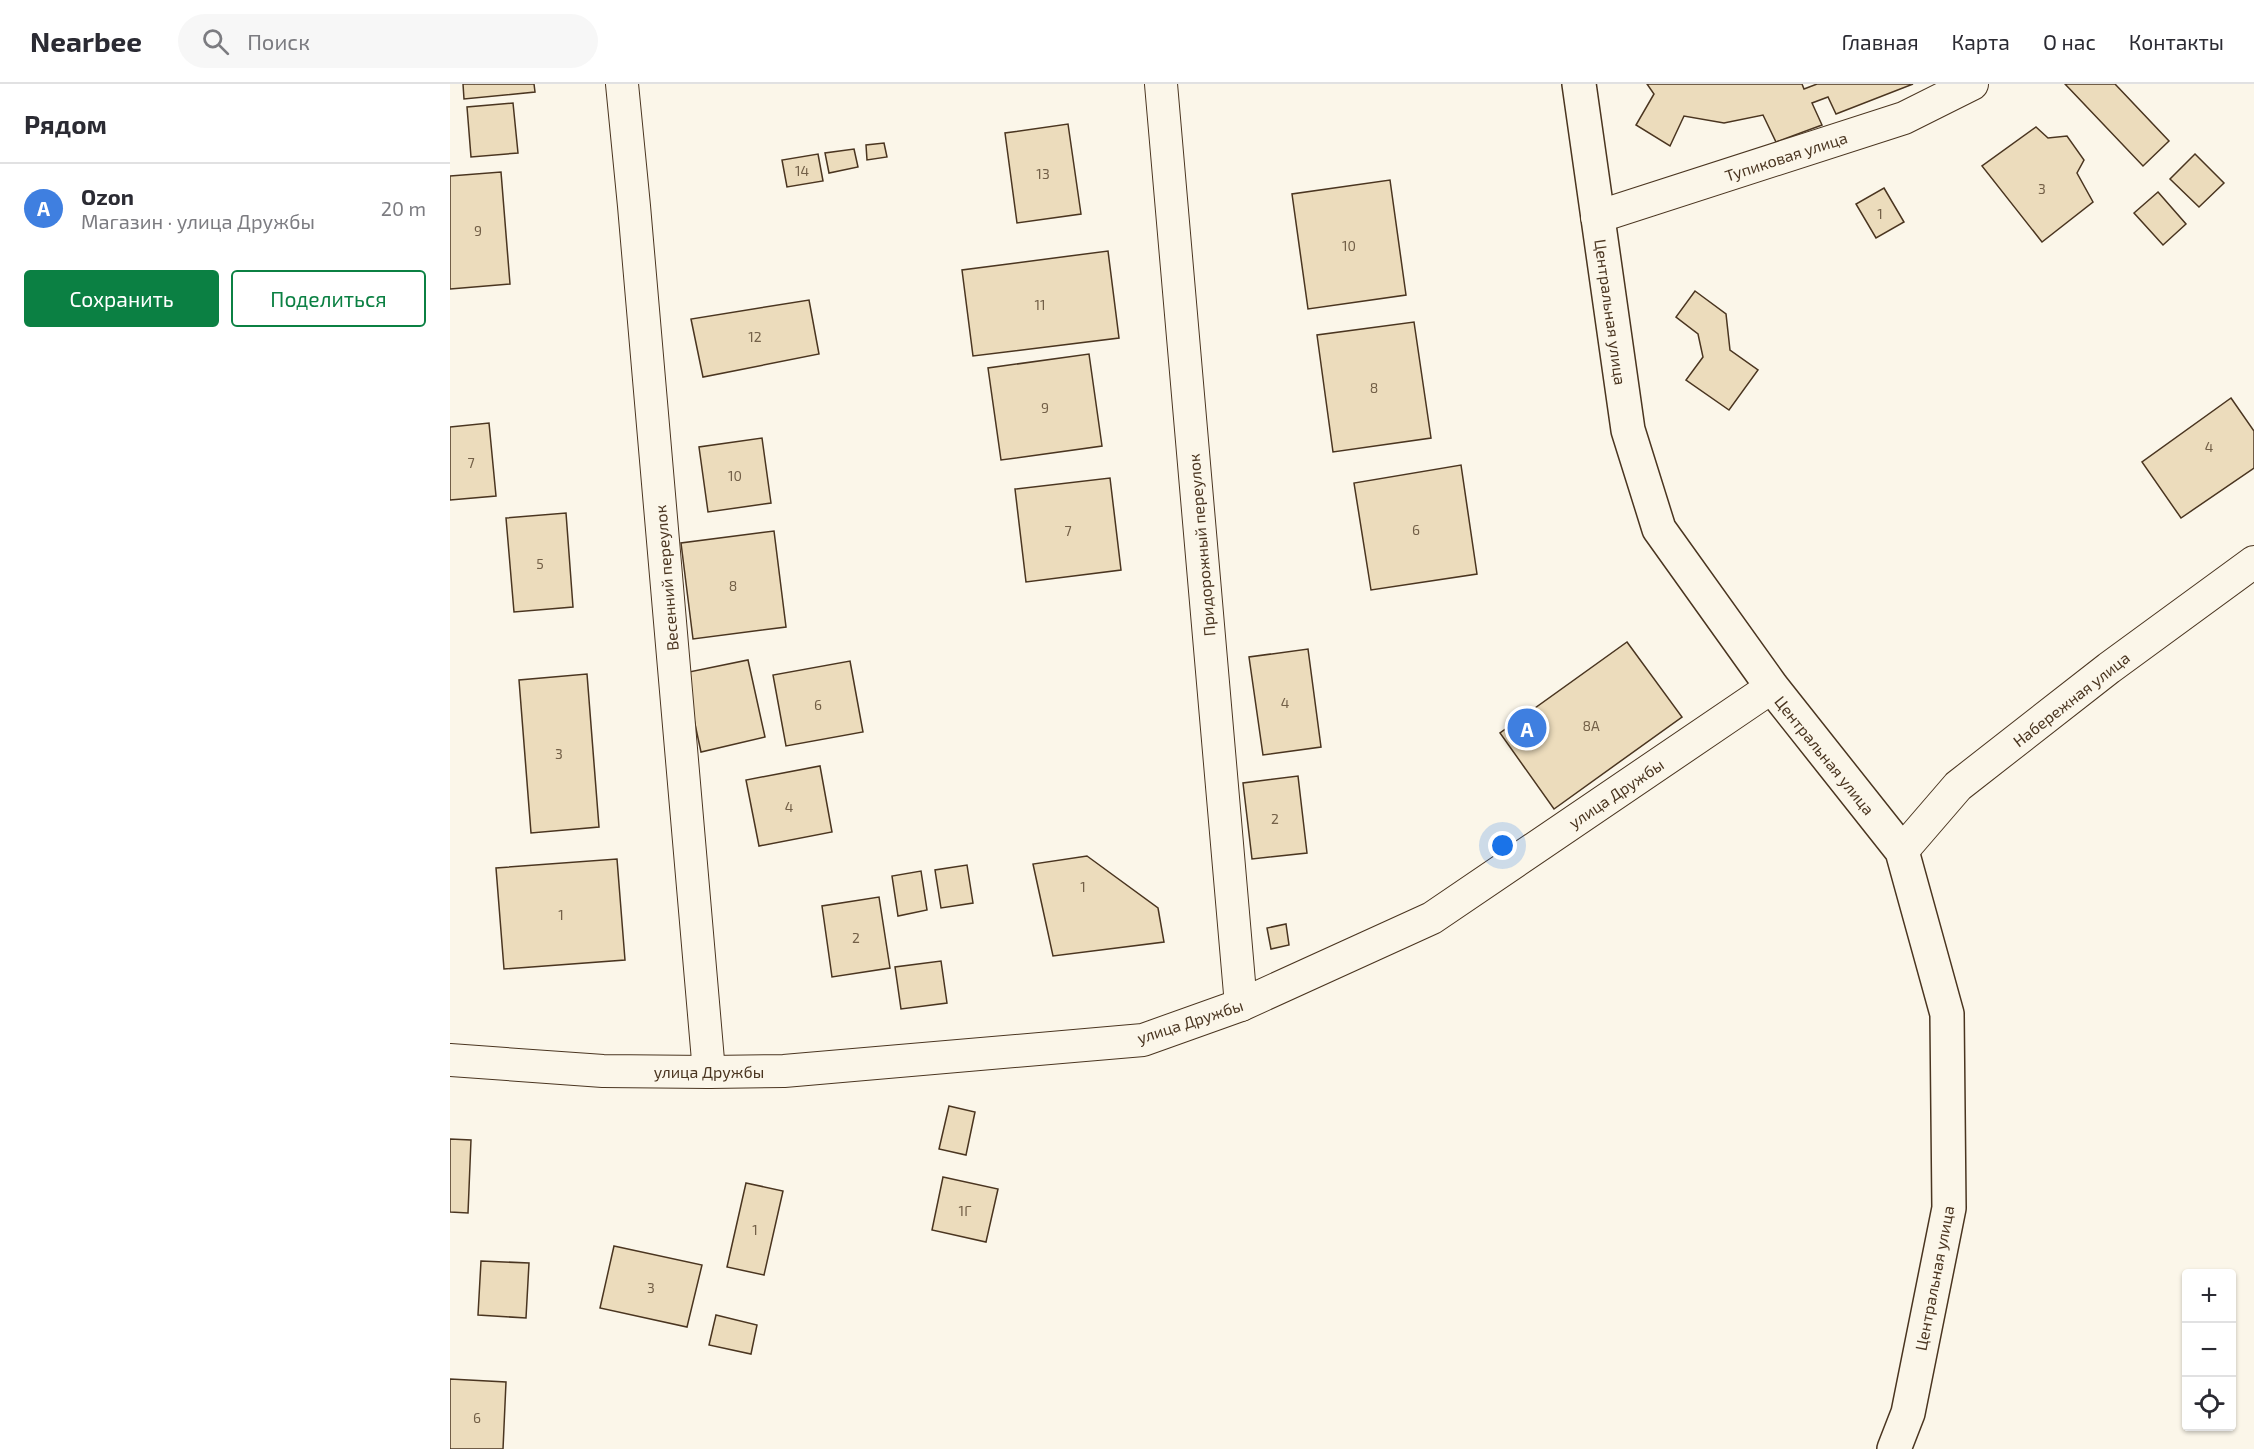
<!DOCTYPE html>
<html lang="ru">
<head>
<meta charset="utf-8">
<style>
	:root { --surface:#fff; --page:#f7f7f7; --text:#2b2b33; --muted:#7c7c81; --line:#e1e1e2; --accent:#0b8043 }
	body { margin:0; font-family:"Exo 2",sans-serif; background:var(--page); color:var(--text) }
	.controls { position:absolute; right:18px; bottom:18px; display:grid; overflow:hidden; border-radius:6px; box-shadow:0 2px 4px #0004 }
	.controls button { width:54px; height:54px; display:grid; place-items:center; padding:0; border:0; border-bottom:2px solid var(--line); background:var(--surface); color:var(--text); font:30px sans-serif }
	.you { position:absolute; left:1053px; top:762px; width:21px; height:21px; margin:-15px; border:4px solid #fff; border-radius:50%; background:#1a73e8; box-shadow:0 0 0 9px #1a73e833 }
	.badge { display:grid; place-items:center; width:39px; height:39px; border-radius:50%; background:var(--accent); color:#fff; font-size:20px; font-weight:700 }
	.pin { position:absolute; translate:-50% -50%; border:3px solid #fff; box-shadow:0 2px 6px #0006 }
	.list { margin:0; padding:0; list-style:none }
	h2 { display:flex; justify-content:space-between; align-items:center; height:78px; margin:0; padding:0 24px; font-size:26px }
	h2 small { font-size:20px; font-weight:400; color:var(--muted) }
	.list li { display:grid; grid-template-columns:39px 1fr auto; gap:18px; align-items:center; box-sizing:border-box; height:90px; padding:0 24px; border-top:2px solid var(--line) }
	.list b { display:block; font-size:22px; white-space:nowrap }
	.list p { margin:0; font-size:20px; white-space:nowrap; color:var(--muted) }
	.list em { font-size:20px; font-style:normal; color:var(--muted) }
	.actions { display:flex; gap:12px; padding:18px 24px }
	.actions a { flex:1; padding:14px 0; border:2px solid var(--accent); border-radius:6px; text-align:center; font-size:21px; color:var(--accent) }
	.actions .main { background:var(--accent); color:#fff }
	.icon { flex:none; width:33px; height:33px; fill:none; stroke:currentColor; stroke-width:2; stroke-linecap:round; stroke-linejoin:round }
	.map { position:relative; flex:none; width:1804px; height:1365px; overflow:hidden }
	header { display:flex; align-items:center; gap:36px; box-sizing:border-box; height:84px; padding:0 30px; background:var(--surface); border-bottom:2px solid var(--line) }
	header strong { font-size:28px }
	nav { display:flex; gap:33px; margin-inline-start:auto; font-size:21px }
	.search { width:420px; height:54px; background:var(--page); display:flex; align-items:center; gap:15px; box-sizing:border-box; padding:0 21px; border-radius:33px; color:var(--muted); font-size:22px }
	main { display:flex }
	aside { flex:1; background:var(--surface) }
	.map>svg:first-child { display:block }
	.building { fill:#ecdcbc; stroke:#4a3520; stroke-width:1.5 }
	.lines { fill:none; stroke-linecap:round; stroke-linejoin:round }
	.minor-casing { stroke:#4a3520; stroke-width:34 }
	.tertiary-casing { stroke:#4a3520; stroke-width:36 }
	.minor { stroke:#fbf6e9; stroke-width:32 }
	.tertiary { stroke:#fbf6e9; stroke-width:33 }
	.labels { text-anchor:middle; dominant-baseline:central; stroke-width:4.5; stroke-linejoin:round; paint-order:stroke }
	.number-label { font-size:14px; fill:#725f47 }
	.street-label { font-size:16px; fill:#4a3520; stroke:#fbf6e9 }
</style>
</head>
<body>
<header>
<strong>Nearbee</strong>
<div class="search"><svg class="icon" aria-label="search" viewBox="0 0 24 24"><circle cx="10" cy="10" r="6"/><path d="M15 15l6 6"/></svg>Поиск</div>
<nav><a>Главная</a><a>Карта</a><a>О нас</a><a>Контакты</a></nav>
</header>
<main>
<aside>
<h2>Рядом<small></small></h2>
<ul class="list">
<li><span class="badge" style="background:#3f7fe0">A</span><div><b>Ozon</b><p>Магазин · улица Дружбы</p></div><em>20 m</em></li>
</ul>
<div class="actions"><a class="main">Сохранить</a><a>Поделиться</a></div>
</aside>
<div class="map">
<svg width="1804" height="1365" viewBox="0 0 1804 1365">
	<rect width="100%" height="100%" fill="#fbf6e9"/>
	<g class="building">
		<polygon points="13,0 84,0 85,8 14,15"/>
		<polygon points="1197,0 1352,0 1354,5 1367,0 1463,0 1386,30 1378,13 1362,19 1372,41 1326,58 1313,31 1274,39 1234,32 1220,62 1186,41 1204,10"/>
		<polygon points="1615,0 1665,0 1719,57 1693,82"/>
		<polygon points="63,19 68,69 21,73 17,23"/>
		<polygon points="618,40 631,130 567,139 555,49"/>
		<polygon points="1586,43 1598,54 1617,52 1634,76 1627,89 1643,118 1592,158 1532,82"/>
		<polygon points="434,59 437,73 417,76 416,61"/>
		<polygon points="404,65 408,83 379,89 375,69"/>
		<polygon points="368,70 373,97 337,103 332,76"/>
		<polygon points="1745,70 1774,99 1749,123 1720,95"/>
		<polygon points="51,88 60,200 0,205 0,92"/>
		<polygon points="940,96 956,211 858,225 842,110"/>
		<polygon points="1434,104 1454,138 1426,154 1406,120"/>
		<polygon points="1708,108 1736,140 1713,161 1684,129"/>
		<polygon points="658,167 669,254 523,272 512,186"/>
		<polygon points="1245,207 1276,230 1280,266 1308,286 1279,326 1236,296 1253,273 1248,250 1226,233"/>
		<polygon points="359,216 369,270 253,293 241,235"/>
		<polygon points="964,238 981,354 883,368 867,251"/>
		<polygon points="639,270 652,362 551,376 538,284"/>
		<polygon points="1781,314 1804,347 1804,384 1731,434 1692,378"/>
		<polygon points="39,339 46,412 0,416 0,343"/>
		<polygon points="312,354 321,419 258,428 249,363"/>
		<polygon points="1011,381 1027,490 921,506 904,399"/>
		<polygon points="660,394 671,486 576,498 565,405"/>
		<polygon points="116,429 123,523 64,528 56,434"/>
		<polygon points="324,447 336,543 243,555 231,459"/>
		<polygon points="1177,558 1232,633 1104,725 1050,649"/>
		<polygon points="858,565 871,663 813,671 799,573"/>
		<polygon points="298,576 315,653 251,668 234,589"/>
		<polygon points="400,577 413,648 336,662 323,591"/>
		<polygon points="137,590 149,743 81,749 69,596"/>
		<polygon points="370,682 382,748 309,762 296,696"/>
		<polygon points="848,692 857,769 802,775 793,699"/>
		<polygon points="637,772 708,824 714,858 603,872 583,780"/>
		<polygon points="167,775 175,876 54,885 46,784"/>
		<polygon points="517,781 523,819 491,824 485,786"/>
		<polygon points="471,787 477,826 448,832 442,792"/>
		<polygon points="429,813 440,884 382,893 372,822"/>
		<polygon points="836,840 839,861 821,865 817,844"/>
		<polygon points="491,877 497,919 451,925 445,883"/>
		<polygon points="499,1022 525,1028 516,1071 489,1065"/>
		<polygon points="0,1055 21,1056 18,1129 0,1128"/>
		<polygon points="493,1093 548,1105 536,1158 482,1146"/>
		<polygon points="296,1099 333,1107 314,1191 277,1183"/>
		<polygon points="164,1162 252,1181 237,1243 150,1224"/>
		<polygon points="31,1177 79,1179 76,1234 28,1231"/>
		<polygon points="266,1231 307,1241 301,1270 259,1261"/>
		<polygon points="0,1295 56,1298 53,1365 0,1365"/>
	</g>
	<g class="lines">
		<defs>
			<g id="minor">
				<polyline points="172,0 184,122 259,988"/>
				<polyline points="711,0 791,921"/>
				<polyline points="1147,133 1454,34 1522,0"/>
				<polyline points="1452,767 1508,702 1659,584 1804,478"/>
				<polyline points="0,976 153,987 259,988 334,987 693,956 791,921 982,834 1322,603"/>
			</g>
			<polyline id="tertiary" points="1129,0 1178,346 1209,445 1322,603 1452,767 1497,930 1499,1124 1458,1329 1444,1365"/>
		</defs>
		<use href="#minor" class="minor-casing"/>
		<use href="#tertiary" class="tertiary-casing"/>
		<use href="#minor" class="minor"/>
		<use href="#tertiary" class="tertiary"/>
	</g>
	<g class="labels">
		<g class="number-label">
			<text x="352" y="86">14</text>
			<text x="593" y="89">13</text>
			<text x="1592" y="104">3</text>
			<text x="1430" y="129">1</text>
			<text x="28" y="146">9</text>
			<text x="899" y="161">10</text>
			<text x="590" y="220">11</text>
			<text x="305" y="252">12</text>
			<text x="924" y="303">8</text>
			<text x="595" y="323">9</text>
			<text x="1759" y="362">4</text>
			<text x="21" y="378">7</text>
			<text x="285" y="391">10</text>
			<text x="966" y="445">6</text>
			<text x="618" y="446">7</text>
			<text x="90" y="479">5</text>
			<text x="283" y="501">8</text>
			<text x="835" y="618">4</text>
			<text x="368" y="620">6</text>
			<text x="1141" y="641">8А</text>
			<text x="109" y="669">3</text>
			<text x="339" y="722">4</text>
			<text x="825" y="734">2</text>
			<text x="633" y="802">1</text>
			<text x="111" y="830">1</text>
			<text x="406" y="853">2</text>
			<text x="515" y="1126">1Г</text>
			<text x="305" y="1145">1</text>
			<text x="201" y="1203">3</text>
			<text x="27" y="1333">6</text>
		</g>
		<g class="street-label">
			<text transform="translate(1336 72) rotate(-18)">Тупиковая улица</text>
			<text transform="translate(1161 228) rotate(82)">Центральная улица</text>
			<text transform="translate(751 461) rotate(-95)">Придорожный переулок</text>
			<text transform="translate(216 494) rotate(-95)">Весенний переулок</text>
			<text transform="translate(1621 615) rotate(-38)">Набережная улица</text>
			<text transform="translate(1375 671) rotate(51)">Центральная улица</text>
			<text transform="translate(1166 709) rotate(-34)">улица Дружбы</text>
			<text transform="translate(740 937) rotate(-18)">улица Дружбы</text>
			<text x="259" y="987">улица Дружбы</text>
			<text transform="translate(1484 1194) rotate(-79)">Центральная улица</text>
		</g>
	</g>
</svg>
<div class="controls">
<button>+</button>
<button>−</button>
<button><svg class="icon" aria-label="locate" viewBox="0 0 24 24"><circle cx="12" cy="12" r="6"/><path d="M12 2v4M12 18v4M2 12h4M18 12h4"/></svg></button>
</div>
<div class="you"></div>
<div class="pin badge" style="left:1077px;top:644px;background:#3f7fe0">A</div>
</div>
</main>
</body>
</html>
